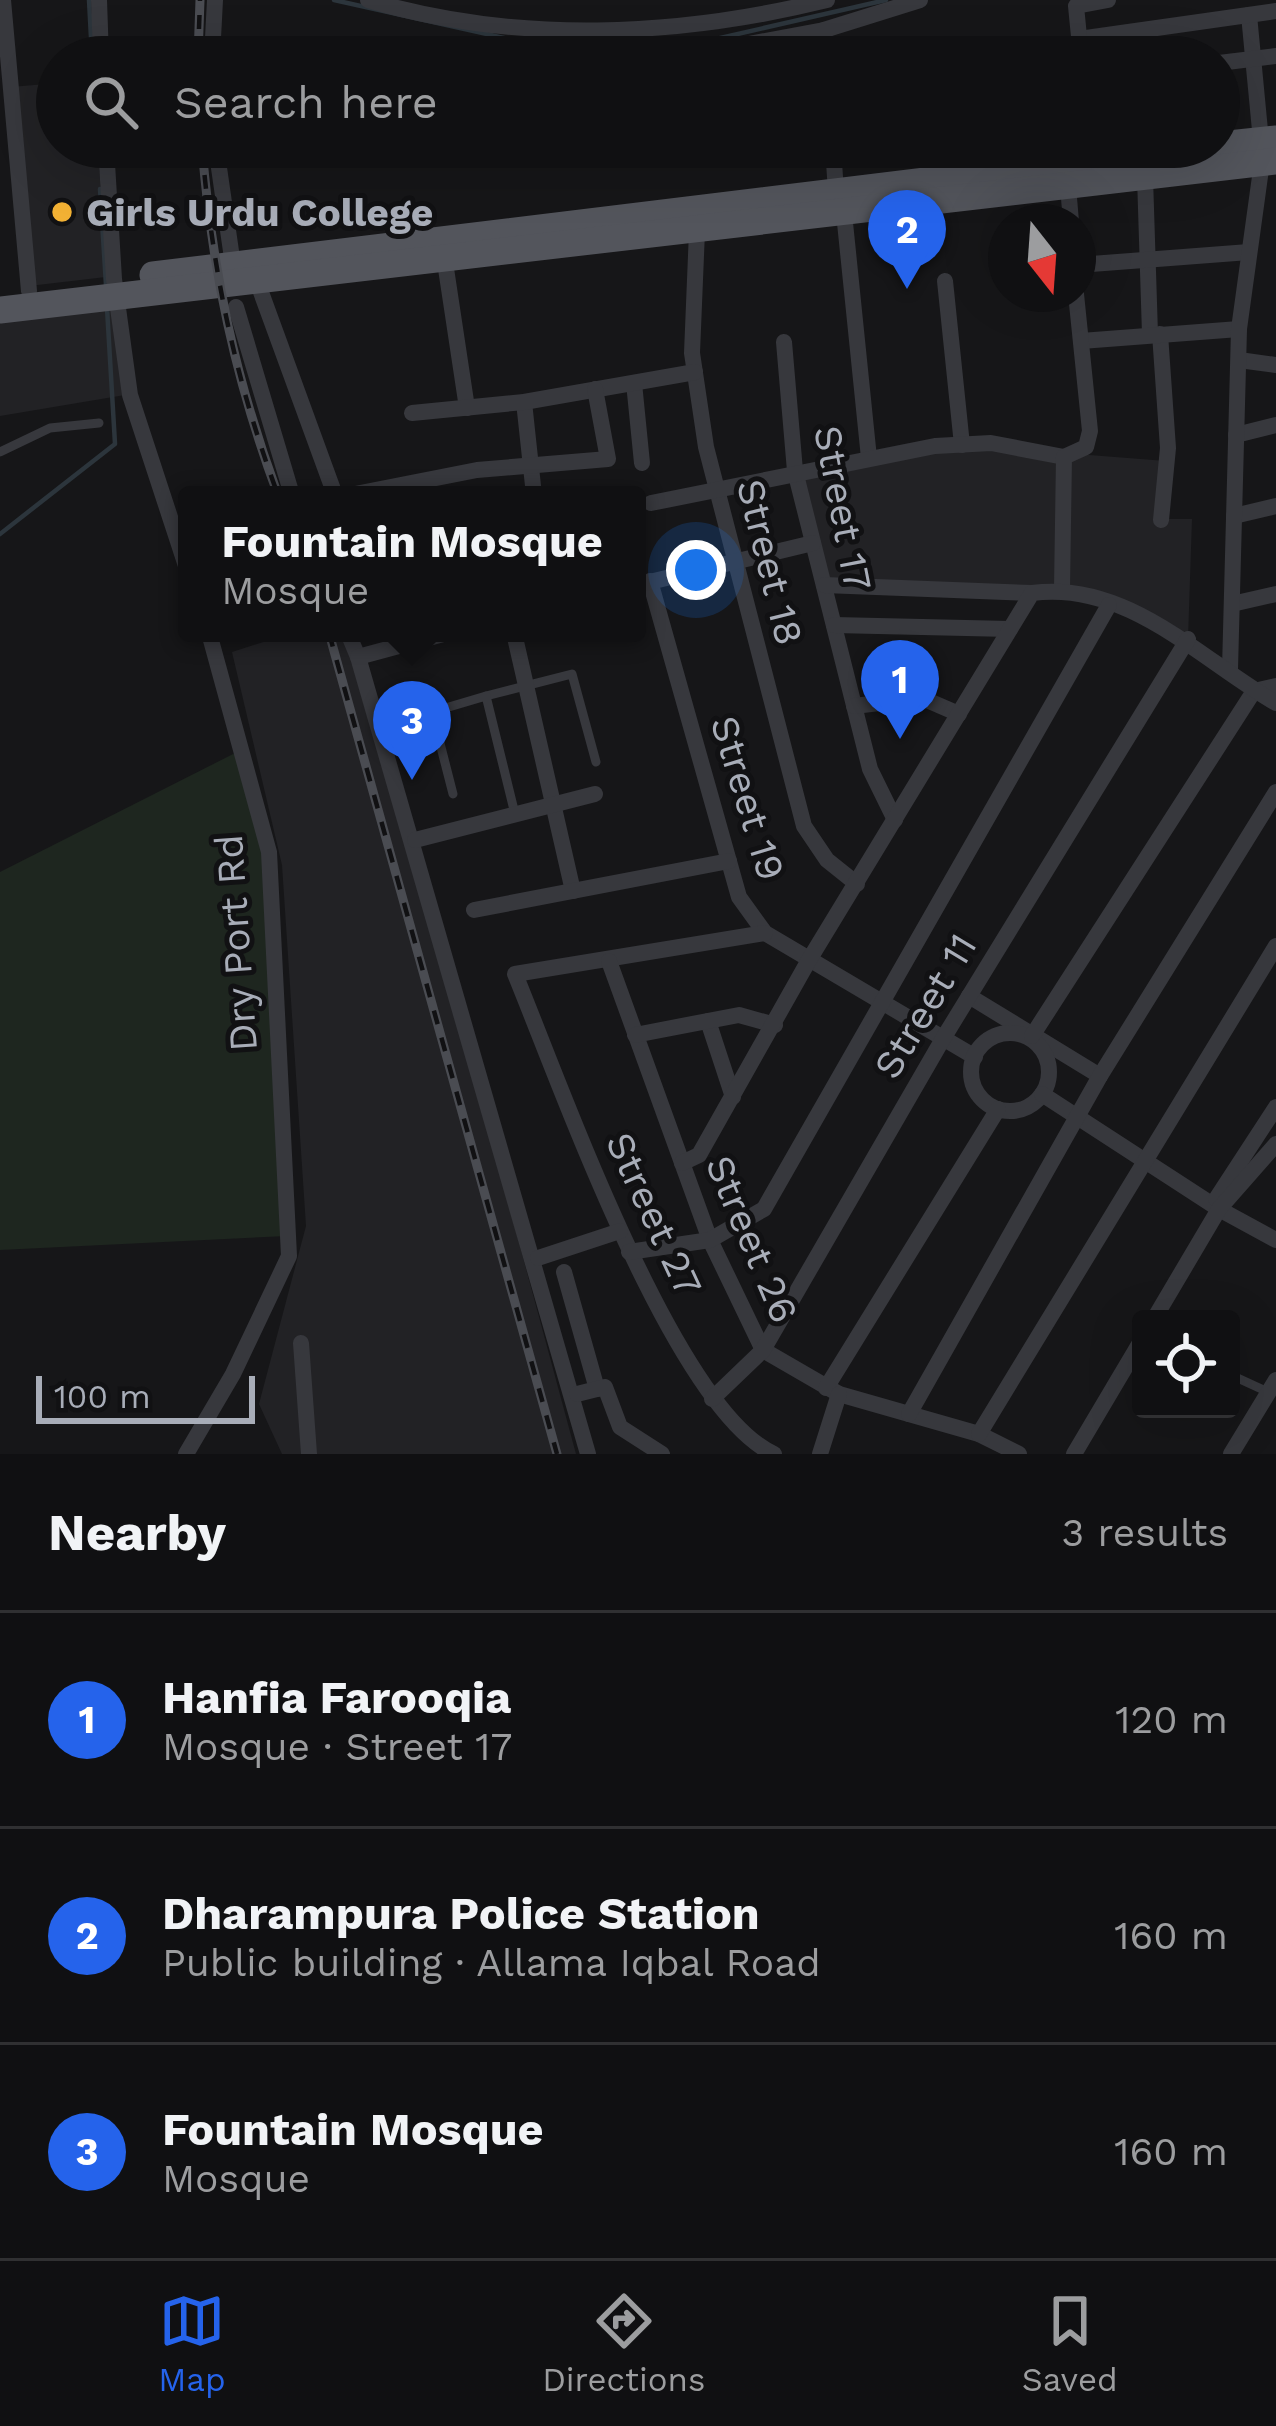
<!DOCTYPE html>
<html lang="en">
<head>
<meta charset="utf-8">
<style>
	:root { --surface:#101012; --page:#1e1e20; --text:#f1f3f6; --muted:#9c9d9f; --line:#303032; --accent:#2563eb }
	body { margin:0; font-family:"Work Sans",sans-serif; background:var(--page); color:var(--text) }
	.controls { position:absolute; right:36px; bottom:36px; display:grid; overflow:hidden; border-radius:12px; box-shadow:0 12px 48px #0002 }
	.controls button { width:108px; height:108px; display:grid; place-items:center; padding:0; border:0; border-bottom:3px solid var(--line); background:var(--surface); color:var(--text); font:60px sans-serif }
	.compass { position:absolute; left:988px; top:204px; width:108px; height:108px; border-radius:50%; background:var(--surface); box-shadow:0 12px 48px #0002; rotate:163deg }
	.scale { position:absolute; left:36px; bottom:30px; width:219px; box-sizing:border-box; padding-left:12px; border:6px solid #a8adb8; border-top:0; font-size:33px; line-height:42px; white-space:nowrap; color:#a8adb8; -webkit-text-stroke:9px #111113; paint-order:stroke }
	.you { position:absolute; left:696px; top:570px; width:42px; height:42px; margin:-30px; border:9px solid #fff; border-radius:50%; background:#1a73e8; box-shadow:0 0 0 18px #1a73e833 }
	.badge { display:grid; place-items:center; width:78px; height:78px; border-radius:50%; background:var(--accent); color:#fff; font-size:39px; font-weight:700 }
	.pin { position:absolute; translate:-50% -99px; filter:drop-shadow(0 3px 6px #0008) }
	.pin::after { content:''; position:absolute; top:63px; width:42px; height:36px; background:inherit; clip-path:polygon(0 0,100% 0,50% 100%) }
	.popup { position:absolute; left:178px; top:486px; width:468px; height:156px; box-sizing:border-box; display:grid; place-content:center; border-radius:12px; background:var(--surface); filter:drop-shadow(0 3px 9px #0005); font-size:39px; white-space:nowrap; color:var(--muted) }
	.popup b { font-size:45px; color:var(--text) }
	.popup::after { content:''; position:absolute; left:50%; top:100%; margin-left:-24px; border:24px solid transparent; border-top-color:var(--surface) }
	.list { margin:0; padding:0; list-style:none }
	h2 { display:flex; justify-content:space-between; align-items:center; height:156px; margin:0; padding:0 48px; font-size:51px }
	h2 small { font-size:39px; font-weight:400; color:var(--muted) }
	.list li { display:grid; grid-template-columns:78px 1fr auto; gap:36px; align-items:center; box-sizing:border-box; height:216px; padding:0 48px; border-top:3px solid var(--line) }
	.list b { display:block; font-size:45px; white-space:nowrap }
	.list p { margin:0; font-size:39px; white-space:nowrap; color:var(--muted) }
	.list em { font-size:39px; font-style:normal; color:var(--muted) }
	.icon { flex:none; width:66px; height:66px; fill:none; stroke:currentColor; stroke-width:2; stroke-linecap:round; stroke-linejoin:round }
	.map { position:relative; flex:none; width:1276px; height:1454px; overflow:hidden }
	.search { position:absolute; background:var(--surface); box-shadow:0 12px 48px #0002; left:36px; right:36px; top:36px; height:132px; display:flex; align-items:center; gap:30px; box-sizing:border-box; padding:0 42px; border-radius:66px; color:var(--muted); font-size:45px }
	.sheet { height:804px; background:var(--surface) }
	nav { display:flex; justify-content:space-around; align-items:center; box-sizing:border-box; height:168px; border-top:3px solid var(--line); background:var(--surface); font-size:33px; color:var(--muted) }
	nav a { display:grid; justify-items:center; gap:6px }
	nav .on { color:var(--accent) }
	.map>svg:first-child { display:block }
	.built { fill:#222225 }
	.green { fill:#1e261f }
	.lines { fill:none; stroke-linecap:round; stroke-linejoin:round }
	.stream { stroke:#2c353c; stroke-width:4.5 }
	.service { stroke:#37383d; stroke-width:9 }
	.minor { stroke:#37383d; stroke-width:16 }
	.primary { stroke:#53555c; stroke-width:27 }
	.rail-casing { stroke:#4a4c52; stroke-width:9 }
	.rail { stroke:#111113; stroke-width:4.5; stroke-dasharray:14; stroke-linecap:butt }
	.poi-dot { fill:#f2b134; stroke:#111113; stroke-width:4.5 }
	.labels { text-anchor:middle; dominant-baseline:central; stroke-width:10; stroke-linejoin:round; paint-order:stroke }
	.poi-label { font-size:39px; font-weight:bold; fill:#a8adb8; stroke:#111113; text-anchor:start }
	.street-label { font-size:39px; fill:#a8adb8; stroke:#111113 }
</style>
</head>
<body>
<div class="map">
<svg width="1276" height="1454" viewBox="0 0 1276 1454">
	<rect width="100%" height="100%" fill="#161618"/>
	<g class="built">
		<polygon points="57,83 57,147 98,147 106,277 29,286 11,87"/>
		<polygon points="116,297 125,395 0,416 0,312"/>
		<polygon points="962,445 1166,461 1161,519 1192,519 1188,639 1062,589 824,585 795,471"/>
		<polygon points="291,633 343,633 474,1076 576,1454 282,1454 259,1404 306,1226 282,865 232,652"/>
	</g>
	<polygon class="green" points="243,749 269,852 287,1236 0,1250 0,872"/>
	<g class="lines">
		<g class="stream">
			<polyline points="89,0 92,57"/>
			<polyline points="334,0 576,54 707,41 886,0"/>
			<polyline points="100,189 106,285"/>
			<polyline points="0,534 115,444 107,308"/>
		</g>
		<g class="service">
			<polyline points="0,452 50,428 99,423"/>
			<polyline points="486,696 572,674 596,762"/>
			<polyline points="453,794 432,712 486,696 515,814"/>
			<polyline points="1231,1375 1268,1392"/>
		</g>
		<g class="minor">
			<polyline points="3,0 29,291"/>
			<polyline points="99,0 101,57"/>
			<path d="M368,0C517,44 677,37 827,0"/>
			<polyline points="1249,15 1261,141"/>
			<polyline points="824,30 826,57"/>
			<polyline points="1079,39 1276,11"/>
			<polyline points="701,53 824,30 920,0"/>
			<polyline points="212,57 215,0"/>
			<polyline points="1081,57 1076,6 1108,0"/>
			<polyline points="1219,63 1276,56"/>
			<polyline points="106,147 114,279 130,395 187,569"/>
			<polyline points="216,147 233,265"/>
			<polyline points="833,147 836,192"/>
			<polyline points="1145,177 1150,334"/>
			<polyline points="1068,186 1071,222"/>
			<polyline points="844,213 869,458"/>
			<polyline points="697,231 692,353 706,447 804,826 827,860 857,884"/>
			<polyline points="445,262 467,408"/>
			<polyline points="1078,265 1249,252"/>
			<polyline points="945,281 962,445"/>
			<polyline points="258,284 335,495"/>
			<polyline points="236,307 292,495"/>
			<polyline points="1160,334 1168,448 1161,520"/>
			<polyline points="1081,341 1239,329"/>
			<polyline points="784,342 795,471 870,769 895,820"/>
			<polyline points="1239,360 1276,365"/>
			<polyline points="634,383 642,463"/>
			<polyline points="524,402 534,495"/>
			<polyline points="412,413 524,402 695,372"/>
			<polyline points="1236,435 1276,425"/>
			<polyline points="350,495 477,470 608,459 595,389"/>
			<polyline points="651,503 935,446 991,443 1064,457"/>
			<polyline points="1234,516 1276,506"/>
			<polyline points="650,581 739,897 765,933 975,1057"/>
			<polyline points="637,585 813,543"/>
			<polyline points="824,585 1032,593"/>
			<polyline points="1062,589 1064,457 1086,447 1090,431 1076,294"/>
			<polyline points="1232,604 1276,594"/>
			<polyline points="834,625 1010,629"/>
			<polyline points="348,633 358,657"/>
			<polyline points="447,633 358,657 588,1454"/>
			<polyline points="514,633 573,891"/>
			<polyline points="1230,669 1239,329 1262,162"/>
			<polyline points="854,706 922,698 959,714"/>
			<polyline points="415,840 595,794"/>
			<polyline points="474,910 729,861"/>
			<path d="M765,933L515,974C559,1080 674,1409 774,1454"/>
			<polyline points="609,961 710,1240 763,1350 839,1394 979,1434 1019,1454"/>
			<polyline points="969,996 1100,1076"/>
			<polyline points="708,1021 733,1097"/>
			<circle cx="1010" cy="1072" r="39"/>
			<polyline points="635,1035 739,1015 775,1025"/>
			<polyline points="1032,1036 1254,691 1276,686"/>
			<polyline points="1042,1094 1219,1209 1276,1240"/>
			<path d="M682,1163L699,1155L809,960L1032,593C1127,580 1201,660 1276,703"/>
			<polyline points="1216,1199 1276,1107"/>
			<polyline points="629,1252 710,1240 764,1209 1109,605"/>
			<polyline points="538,1258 620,1231"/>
			<polyline points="564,1272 597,1389"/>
			<polyline points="1154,1319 1219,1209 1276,1144"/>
			<polyline points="301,1343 309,1454"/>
			<polyline points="826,1388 998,1109"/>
			<polyline points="577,1394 605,1387 620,1427 662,1454"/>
			<polyline points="712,1399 763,1350 944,1037 1188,639"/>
			<polyline points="909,1414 1100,1076 1276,792"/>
			<polyline points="979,1434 1276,946"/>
			<polyline points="186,1454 233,1374 289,1256 269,852 209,633"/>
			<polyline points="820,1454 839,1394"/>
			<polyline points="1074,1454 1141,1341"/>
			<polyline points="1231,1454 1276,1380"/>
		</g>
		<g class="primary">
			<polyline points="1219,145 1276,139"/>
			<polyline points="153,275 1204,147"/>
			<polyline points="0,310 1276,161"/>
		</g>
		<defs>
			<g id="rail">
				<polyline points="198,57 200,0"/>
				<path d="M202,147C212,270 235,379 278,495"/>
				<polyline points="329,633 557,1454"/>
			</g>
		</defs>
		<use href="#rail" class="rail-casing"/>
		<use href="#rail" class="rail"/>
	</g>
	<circle class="poi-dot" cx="62" cy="212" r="12"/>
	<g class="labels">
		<g class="poi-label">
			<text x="86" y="212">Girls Urdu College</text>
		</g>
		<g class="street-label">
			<text transform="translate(843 508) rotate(79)">Street 17</text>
			<text transform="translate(770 562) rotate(76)">Street 18</text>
			<text transform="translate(748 798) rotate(73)">Street 19</text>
			<text transform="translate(236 943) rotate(-94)">Dry Port Rd</text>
			<text transform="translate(925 1006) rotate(-59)">Street 11</text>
			<text transform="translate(654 1214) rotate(65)">Street 27</text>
			<text transform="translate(752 1239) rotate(67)">Street 26</text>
		</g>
	</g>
</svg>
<div class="controls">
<button><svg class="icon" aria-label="locate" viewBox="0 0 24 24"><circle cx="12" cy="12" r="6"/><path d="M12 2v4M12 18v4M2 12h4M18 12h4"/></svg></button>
</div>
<svg class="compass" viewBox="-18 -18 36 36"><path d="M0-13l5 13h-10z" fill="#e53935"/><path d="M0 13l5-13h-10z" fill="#9c9d9f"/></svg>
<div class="scale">100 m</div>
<div class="you"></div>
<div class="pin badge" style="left:900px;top:739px">1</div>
<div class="pin badge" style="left:907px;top:289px">2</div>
<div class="pin badge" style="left:412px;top:780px">3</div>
<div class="popup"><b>Fountain Mosque</b>Mosque</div>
<div class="search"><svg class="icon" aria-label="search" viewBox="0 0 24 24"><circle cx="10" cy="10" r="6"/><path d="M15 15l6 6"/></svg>Search here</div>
</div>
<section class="sheet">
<h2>Nearby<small>3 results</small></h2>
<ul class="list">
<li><span class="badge">1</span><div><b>Hanfia Farooqia</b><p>Mosque · Street 17</p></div><em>120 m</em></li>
<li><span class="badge">2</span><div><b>Dharampura Police Station</b><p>Public building · Allama Iqbal Road</p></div><em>160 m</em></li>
<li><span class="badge">3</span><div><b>Fountain Mosque</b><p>Mosque</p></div><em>160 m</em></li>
</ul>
</section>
<nav>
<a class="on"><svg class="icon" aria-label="map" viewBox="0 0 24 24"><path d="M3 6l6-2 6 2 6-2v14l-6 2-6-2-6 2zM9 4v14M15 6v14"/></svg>Map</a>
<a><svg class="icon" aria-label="directions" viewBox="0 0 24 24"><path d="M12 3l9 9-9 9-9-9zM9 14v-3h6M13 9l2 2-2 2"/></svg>Directions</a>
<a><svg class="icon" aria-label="saved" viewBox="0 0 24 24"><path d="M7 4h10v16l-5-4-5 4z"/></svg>Saved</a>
</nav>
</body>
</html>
